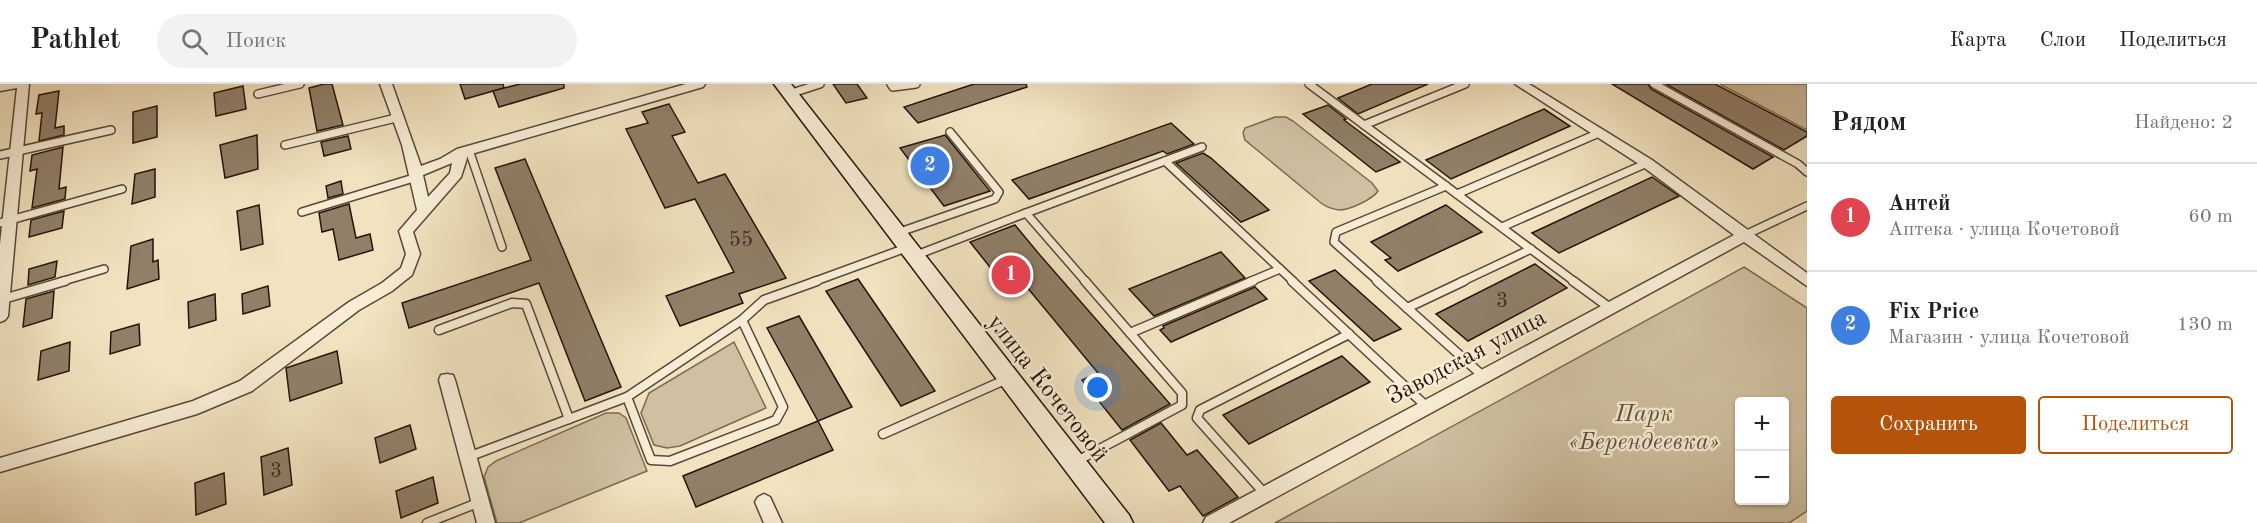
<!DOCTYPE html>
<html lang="ru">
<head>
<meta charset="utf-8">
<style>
	:root { --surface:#fff; --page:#f2f2f2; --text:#222; --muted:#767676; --line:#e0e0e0; --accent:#b45309 }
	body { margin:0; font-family:"Old Standard TT",serif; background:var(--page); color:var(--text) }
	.controls { position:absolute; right:18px; bottom:18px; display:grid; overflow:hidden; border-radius:6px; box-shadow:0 2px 4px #0004 }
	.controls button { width:54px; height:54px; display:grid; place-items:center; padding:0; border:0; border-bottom:2px solid var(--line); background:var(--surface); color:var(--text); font:30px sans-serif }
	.you { position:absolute; left:1098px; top:304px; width:21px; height:21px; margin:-15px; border:4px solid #fff; border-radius:50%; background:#1a73e8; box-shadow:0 0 0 9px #1a73e833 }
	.badge { display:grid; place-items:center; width:39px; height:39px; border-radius:50%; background:var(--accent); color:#fff; font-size:20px; font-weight:700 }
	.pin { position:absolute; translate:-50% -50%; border:3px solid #fff; box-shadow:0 2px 6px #0006 }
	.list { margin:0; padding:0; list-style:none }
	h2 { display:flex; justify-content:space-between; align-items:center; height:78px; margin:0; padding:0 24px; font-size:26px }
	h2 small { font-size:20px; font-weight:400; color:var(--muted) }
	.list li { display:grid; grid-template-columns:39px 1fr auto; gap:18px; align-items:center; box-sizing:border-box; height:108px; padding:0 24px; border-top:2px solid var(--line) }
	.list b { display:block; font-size:22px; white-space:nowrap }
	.list p { margin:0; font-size:20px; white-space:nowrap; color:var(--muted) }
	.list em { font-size:20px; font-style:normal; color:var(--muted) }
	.actions { display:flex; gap:12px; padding:18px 24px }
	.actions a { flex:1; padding:14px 0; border:2px solid var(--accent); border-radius:6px; text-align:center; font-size:21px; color:var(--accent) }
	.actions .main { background:var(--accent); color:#fff }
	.icon { flex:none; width:33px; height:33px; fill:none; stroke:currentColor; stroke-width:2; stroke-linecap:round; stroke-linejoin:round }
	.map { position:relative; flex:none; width:1807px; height:439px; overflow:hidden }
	header { display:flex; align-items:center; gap:36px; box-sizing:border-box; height:84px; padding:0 30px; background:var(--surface); border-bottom:2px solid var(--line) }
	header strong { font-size:28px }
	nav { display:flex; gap:33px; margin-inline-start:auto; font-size:21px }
	.search { width:420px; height:54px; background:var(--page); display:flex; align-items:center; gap:15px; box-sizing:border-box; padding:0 21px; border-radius:33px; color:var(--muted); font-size:22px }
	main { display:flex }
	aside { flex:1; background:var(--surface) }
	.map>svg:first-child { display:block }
	.green { fill:#cfc0a1; stroke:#7a6a56; stroke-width:1.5; fill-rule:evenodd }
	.building { fill:#907f69; stroke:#25130b; stroke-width:1.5 }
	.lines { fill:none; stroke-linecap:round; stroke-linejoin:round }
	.lane-far1-casing { stroke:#584738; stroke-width:10 }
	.lane-casing { stroke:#584738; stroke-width:11 }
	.street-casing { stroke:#584738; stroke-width:3 }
	.secondary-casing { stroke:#25130b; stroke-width:3 }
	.lane-far1 { stroke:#f7edd6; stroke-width:7 }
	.lane { stroke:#f7edd6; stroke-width:8 }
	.street { fill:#f7edd6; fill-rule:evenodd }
	.secondary { fill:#f7edd6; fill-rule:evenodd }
	.labels { text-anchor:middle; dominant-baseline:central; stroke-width:5; stroke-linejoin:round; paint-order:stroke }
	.number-label { font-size:21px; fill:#402e22 }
	.street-label { font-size:24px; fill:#25130b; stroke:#f7edd6 }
	.park-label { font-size:24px; font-style:italic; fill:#605040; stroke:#f7edd6 }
</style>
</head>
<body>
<header>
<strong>Pathlet</strong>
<div class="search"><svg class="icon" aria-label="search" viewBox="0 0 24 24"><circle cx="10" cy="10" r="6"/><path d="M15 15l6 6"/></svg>Поиск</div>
<nav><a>Карта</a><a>Слои</a><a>Поделиться</a></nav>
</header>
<main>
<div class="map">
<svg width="1807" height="439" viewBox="0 0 1807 439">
	<rect width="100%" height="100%" fill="#f2e3c0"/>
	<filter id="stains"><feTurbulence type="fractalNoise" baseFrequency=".00333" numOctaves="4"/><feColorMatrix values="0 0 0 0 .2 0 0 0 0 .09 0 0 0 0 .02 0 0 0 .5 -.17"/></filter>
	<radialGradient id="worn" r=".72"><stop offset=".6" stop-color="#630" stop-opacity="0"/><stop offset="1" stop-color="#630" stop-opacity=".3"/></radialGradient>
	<g class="green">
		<polygon points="1720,0 1807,0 1807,46"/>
		<path d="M1275,33H1286L1293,37L1372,99L1378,107C1373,115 1350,126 1339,126C1333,125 1326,123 1321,119L1245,56L1243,49L1245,44Z"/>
		<path d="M1744,183L1807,224V427L1789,439H1275ZM1740,318H1784V416H1740Z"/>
		<polygon points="734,258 766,324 680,362 667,364 654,361 641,329 649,309"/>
		<polygon points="606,329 619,329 626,334 647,387 519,439 497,439 484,393 488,383 496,377"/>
	</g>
	<g class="building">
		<polygon points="324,0 332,0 343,41 317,47 309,4"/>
		<polygon points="460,0 503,0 504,4 465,15"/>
		<polygon points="520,0 564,0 564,4 499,23 493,7"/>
		<polygon points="833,0 857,0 867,14 846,19"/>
		<polygon points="974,0 1026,0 1027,3 918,39 904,23"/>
		<polygon points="1372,0 1428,0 1358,30 1338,14"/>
		<polygon points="1612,0 1648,0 1651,5 1773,73 1753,85"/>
		<polygon points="1666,0 1715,0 1807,48 1807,52 1784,66"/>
		<polygon points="243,2 246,25 216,32 214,9"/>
		<polygon points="59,7 55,44 64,42 64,51 39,57 42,29 36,30 39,11"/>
		<polygon points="669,20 685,48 672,52 698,99 725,90 786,194 739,210 743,219 680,242 666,212 734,188 695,115 665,124 626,45 648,39 642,28"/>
		<polygon points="1328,21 1346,35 1344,36 1400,78 1376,88 1303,30"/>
		<polygon points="157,22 157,53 133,59 133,28"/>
		<polygon points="1544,25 1570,42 1451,95 1426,76"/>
		<polygon points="1171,39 1194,60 1167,70 1163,67 1029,115 1012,96"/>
		<polygon points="257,51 258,85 225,94 220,61"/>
		<polygon points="945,51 990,107 944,122 900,64"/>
		<polygon points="348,52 351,65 324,72 321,58"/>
		<polygon points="63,63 59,105 66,103 65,115 32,124 37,85 30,87 32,71"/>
		<polygon points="1203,69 1211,74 1269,126 1241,138 1176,79"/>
		<polygon points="525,75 621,303 585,317 539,199 409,244 402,219 531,176 495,84"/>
		<polygon points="155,85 155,113 132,120 135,90"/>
		<polygon points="1652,93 1679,112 1559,169 1532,149"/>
		<polygon points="341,97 343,110 328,114 326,102"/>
		<polygon points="349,120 356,154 370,150 373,166 339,176 333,145 322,148 319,129"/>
		<polygon points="259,121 263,160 241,166 237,127"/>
		<polygon points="1446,121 1482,148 1398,187 1385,176 1391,174 1371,158"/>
		<polygon points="64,127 62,144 29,153 31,136"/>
		<polygon points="1015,141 1039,170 1170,320 1122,346 1082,296 1098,289 1021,196 1005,202 970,158"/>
		<polygon points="153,155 153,178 158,176 159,195 127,205 131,162"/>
		<polygon points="1221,168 1245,194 1154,232 1129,205"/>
		<polygon points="57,177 55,193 28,201 29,185"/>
		<polygon points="1535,180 1567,204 1468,257 1436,230"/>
		<polygon points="1335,186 1401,245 1374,257 1309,197"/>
		<polygon points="858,195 935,307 901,322 826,207"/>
		<polygon points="268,202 270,222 243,230 242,210"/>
		<polygon points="1255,203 1267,215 1171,258 1160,246 1164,244 1163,242"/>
		<polygon points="54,207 52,234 23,243 26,215"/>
		<polygon points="215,210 216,236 189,244 188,218"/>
		<polygon points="799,232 852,323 818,337 767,244"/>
		<polygon points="139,240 140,261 110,270 111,248"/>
		<polygon points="70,258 69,287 38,296 41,267"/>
		<polygon points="337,267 342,299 290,317 286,284"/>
		<polygon points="1342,272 1370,298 1249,360 1223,331"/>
		<polygon points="818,337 833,366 696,423 683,392"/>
		<polygon points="1161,339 1187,371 1197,366 1238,413 1203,432 1180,402 1169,407 1130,356"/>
		<polygon points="410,341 416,365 380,379 375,354"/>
		<polygon points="288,364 292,401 264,411 261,373"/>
		<polygon points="224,389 226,420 196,431 195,399"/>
		<polygon points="433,393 438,419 401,434 396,407"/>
	</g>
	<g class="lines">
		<defs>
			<g id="lane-far1">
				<polyline points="891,0 893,3 916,0"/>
				<polyline points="1309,0 1575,198"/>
				<polyline points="1654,0 1798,80 1807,88"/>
				<polyline points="258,10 300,0"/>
				<polyline points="789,10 820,0"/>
				<polyline points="1364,41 1465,0"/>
				<polyline points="285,61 400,33"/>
				<polyline points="469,66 502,163"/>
				<polyline points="0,71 111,46"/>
				<polyline points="1165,77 1294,198"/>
				<polyline points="1457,110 1599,49"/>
				<polyline points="302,128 417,93"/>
				<polyline points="1026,129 1202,63"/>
				<polyline points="0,139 122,105"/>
				<polyline points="1502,143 1647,79"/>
				<polyline points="897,149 995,115 999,108 950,48"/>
				<polyline points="1745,151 1807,122"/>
				<polyline points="914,172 1026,129 1086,198"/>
				<polyline points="60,198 104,185"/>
				<polyline points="813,198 906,164"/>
				<polyline points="1249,198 1280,185"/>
				<polyline points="1379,198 1334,158 1336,148 1446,102"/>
				<polyline points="1461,198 1531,165"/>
			</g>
			<g id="lane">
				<polyline points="1292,197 1427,323"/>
				<polyline points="1377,197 1483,292"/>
				<polyline points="1573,197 1610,224"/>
				<polyline points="0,216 65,197"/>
				<polyline points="1407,224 1464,197"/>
				<polyline points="439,246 512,219 526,220 569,335"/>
				<polyline points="1130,249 1253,197"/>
				<polyline points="627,313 651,376 670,377 776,336 783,323 742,236"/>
				<polyline points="883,350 1007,295"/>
				<polyline points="468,373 627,313 742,236 764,216 817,197"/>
				<polyline points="1077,377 1182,321 1182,309 1085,197"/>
				<polyline points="1265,410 1197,334 1200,326 1349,250"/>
				<polyline points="427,439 480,418"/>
			</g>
			<g id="street">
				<polygon points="0,0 29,0 8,232 5,236 0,238 0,160 17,4 0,7"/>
				<path d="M380,0H392L421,82L440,75L457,65L686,0H705L703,3L468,71L461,93L413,148L420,170L412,191L392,207L359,226L252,307L197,330L0,388V374L193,317L240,297L349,218L382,199L401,184L406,170L399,147L417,126L402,61ZM452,79L450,89L428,113L423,91Z"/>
				<polygon points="1515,0 1529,0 1652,76 1807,189 1807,202 1744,158 1229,439 1203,439 1206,433 1734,151 1642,82"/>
				<polygon points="447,290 453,291 455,296 495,439 477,439 439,296 441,291"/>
				<polygon points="764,410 770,413 782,439 764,439 755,418 758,413"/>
			</g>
			<polygon id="secondary" points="774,0 791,0 1129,431 1133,439 1105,439"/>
		</defs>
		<use href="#lane-far1" class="lane-far1-casing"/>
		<use href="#lane" class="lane-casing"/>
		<use href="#street" class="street-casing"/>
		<use href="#secondary" class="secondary-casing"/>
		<use href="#lane-far1" class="lane-far1"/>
		<use href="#lane" class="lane"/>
		<use href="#street" class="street"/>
		<use href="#secondary" class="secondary"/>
	</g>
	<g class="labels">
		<g class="number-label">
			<text x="741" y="156">55</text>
			<text x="1502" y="217">3</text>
			<text x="276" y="387">3</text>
		</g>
		<g class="street-label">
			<text transform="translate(1467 274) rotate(-28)">Заводская улица</text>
			<text transform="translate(1047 305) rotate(52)">улица Кочетовой</text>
		</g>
		<g class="park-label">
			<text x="1644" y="331">Парк<tspan x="1644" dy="28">«Берендеевка»</tspan></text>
		</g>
	</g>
	<rect width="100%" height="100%" filter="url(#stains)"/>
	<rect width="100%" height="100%" fill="url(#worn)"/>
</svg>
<div class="controls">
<button>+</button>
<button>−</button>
</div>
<div class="you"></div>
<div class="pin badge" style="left:1011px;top:191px;background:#e0444e">1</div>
<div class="pin badge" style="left:930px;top:82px;background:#3f7fe0">2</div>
</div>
<aside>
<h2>Рядом<small>Найдено: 2</small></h2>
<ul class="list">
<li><span class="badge" style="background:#e0444e">1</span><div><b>Антей</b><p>Аптека · улица Кочетовой</p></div><em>60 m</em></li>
<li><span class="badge" style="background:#3f7fe0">2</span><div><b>Fix Price</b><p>Магазин · улица Кочетовой</p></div><em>130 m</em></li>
</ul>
<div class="actions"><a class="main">Сохранить</a><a>Поделиться</a></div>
</aside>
</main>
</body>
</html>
